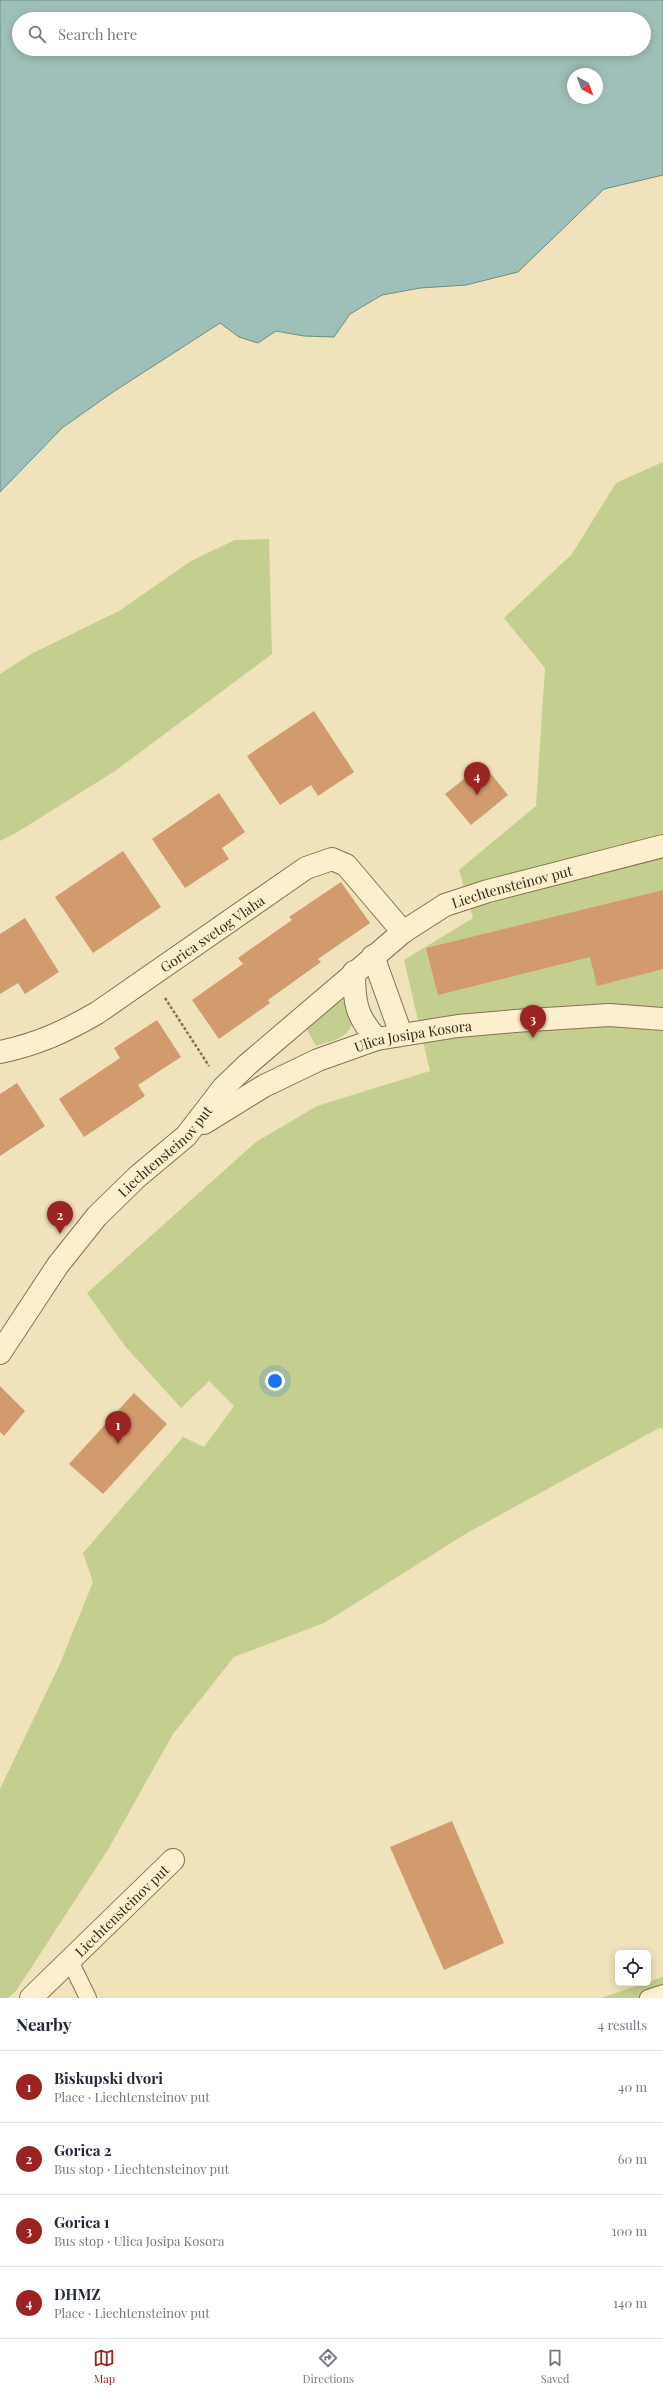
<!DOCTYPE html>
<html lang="en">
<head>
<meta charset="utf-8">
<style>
	:root { --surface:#fff; --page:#f2f2f3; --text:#1f2937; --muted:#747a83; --line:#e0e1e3; --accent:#9a2421 }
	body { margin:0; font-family:"Playfair Display",serif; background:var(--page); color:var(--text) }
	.controls { position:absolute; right:12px; bottom:12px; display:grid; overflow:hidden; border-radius:6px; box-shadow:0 2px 10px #0003 }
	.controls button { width:36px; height:36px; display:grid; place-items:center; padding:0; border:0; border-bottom:1px solid var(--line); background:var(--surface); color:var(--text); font:20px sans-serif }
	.compass { position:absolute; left:567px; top:68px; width:36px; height:36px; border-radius:50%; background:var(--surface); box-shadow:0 2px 10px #0003; rotate:139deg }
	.you { position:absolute; left:275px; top:1381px; width:14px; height:14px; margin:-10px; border:3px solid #fff; border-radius:50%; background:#1a73e8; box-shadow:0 0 0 6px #1a73e833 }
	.badge { display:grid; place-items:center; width:26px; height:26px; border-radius:50%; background:var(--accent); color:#fff; font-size:13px; font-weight:700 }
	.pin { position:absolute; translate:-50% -33px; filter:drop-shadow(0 1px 2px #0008) }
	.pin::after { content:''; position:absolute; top:21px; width:14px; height:12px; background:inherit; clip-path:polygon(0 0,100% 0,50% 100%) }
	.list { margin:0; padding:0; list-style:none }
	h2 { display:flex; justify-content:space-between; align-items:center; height:52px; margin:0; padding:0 16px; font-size:17px }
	h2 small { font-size:13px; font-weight:400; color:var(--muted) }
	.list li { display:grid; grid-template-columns:26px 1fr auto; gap:12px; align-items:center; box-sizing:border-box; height:72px; padding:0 16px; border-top:1px solid var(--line) }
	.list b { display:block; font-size:15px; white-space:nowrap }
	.list p { margin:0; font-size:13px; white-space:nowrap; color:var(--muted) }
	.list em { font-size:13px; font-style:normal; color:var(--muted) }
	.icon { flex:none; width:22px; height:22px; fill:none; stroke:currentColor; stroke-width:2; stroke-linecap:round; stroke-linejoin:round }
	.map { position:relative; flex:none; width:663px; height:1998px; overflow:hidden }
	.search { position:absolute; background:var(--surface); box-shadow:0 2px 10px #0003; left:12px; right:12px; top:12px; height:44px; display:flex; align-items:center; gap:10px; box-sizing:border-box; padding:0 14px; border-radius:22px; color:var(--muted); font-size:15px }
	.sheet { height:340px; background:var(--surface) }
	nav { display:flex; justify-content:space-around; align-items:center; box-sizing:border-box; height:56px; border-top:1px solid var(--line); background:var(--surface); font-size:11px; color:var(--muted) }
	nav a { display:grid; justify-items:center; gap:2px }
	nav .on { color:var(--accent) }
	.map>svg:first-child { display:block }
	.green { fill:#c4ce8f }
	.water { fill:#9fc0b8; stroke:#678e86; fill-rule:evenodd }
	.building { fill:#d19b6e }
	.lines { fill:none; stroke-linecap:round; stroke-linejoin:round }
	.lane-casing { stroke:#887154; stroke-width:18 }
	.street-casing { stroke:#887154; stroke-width:24 }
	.path { stroke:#887154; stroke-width:2.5; stroke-dasharray:3 2; stroke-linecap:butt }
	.lane { stroke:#fbefce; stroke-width:16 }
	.street { stroke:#fbefce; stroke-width:22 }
	.labels { text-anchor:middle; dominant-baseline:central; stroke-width:3; stroke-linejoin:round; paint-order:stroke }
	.street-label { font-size:14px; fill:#36281a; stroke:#f7ecca }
</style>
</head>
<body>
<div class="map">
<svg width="663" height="1998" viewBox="0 0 663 1998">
	<rect width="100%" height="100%" fill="#f0e2bb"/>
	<g class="green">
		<polygon points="663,462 663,1430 661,1427 467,1533 324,1623 234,1657 173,1734 109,1848 16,1991 8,1998 0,1998 0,1789 59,1666 93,1582 83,1553 183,1437 204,1447 234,1406 209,1381 181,1408 125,1346 87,1293 256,1142 317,1106 430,1071 404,960 473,918 459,870 536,806 545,668 504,618 572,554 616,483"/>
		<polygon points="269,539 272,654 115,771 16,833 0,841 0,674 33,653 119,611 191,561 235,540"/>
		<path d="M337,998H343C348,1003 349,1008 351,1015C356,1037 332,1041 316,1046L305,1026Z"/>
		<polygon points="663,1977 663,1998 601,1998"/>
	</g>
	<path class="water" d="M0,0H663V175L604,189L518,272L466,285L420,288L382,295L350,314L334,337L304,336L276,331L258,343L239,337L220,323L113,392L62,428L0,492ZM19,19H644V49H19ZM573,74H597V98H573Z"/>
	<g class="building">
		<polygon points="314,711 354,772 318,796 311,785 280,805 247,756"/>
		<polygon points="483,764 508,795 471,825 445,794"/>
		<polygon points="219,793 245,832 222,848 229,859 185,888 152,839"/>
		<polygon points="123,851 161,907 93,953 55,897"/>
		<polygon points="341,882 370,923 318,959 321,962 268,1000 270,1003 219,1039 192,1000 243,964 238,958 292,920 289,917"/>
		<polygon points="663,890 663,969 597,986 590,957 438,995 426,948"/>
		<polygon points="25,918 59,972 25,994 18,983 0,994 0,934"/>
		<polygon points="157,1020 181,1057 138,1085 145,1096 84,1137 59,1099 120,1058 114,1048"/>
		<polygon points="17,1083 45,1126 0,1156 0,1094"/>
		<polygon points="0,1386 25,1411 4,1436 0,1432"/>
		<polygon points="134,1393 167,1424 103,1494 69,1464"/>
		<polygon points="452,1821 504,1943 444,1970 390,1847"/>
	</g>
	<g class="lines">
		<defs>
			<g id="lane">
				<polyline points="70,1961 88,1998"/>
				<polyline points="648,1998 663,1993"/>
			</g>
			<g id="street">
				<polyline points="373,956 401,1034"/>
				<path d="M354,972C354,1002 356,1017 377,1039"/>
				<path id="s1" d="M0,1052C38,1044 64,1032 97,1013L306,868L332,859L346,865L403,932"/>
				<path id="s2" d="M204,1123L264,1086L318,1060L377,1039L458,1026L515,1021L609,1015L663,1019"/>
				<path id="s3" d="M0,1353L58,1265L97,1216L137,1177L186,1136L223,1088L248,1064L403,932L445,905L488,891L663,846"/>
				<path id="s4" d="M31,1998L173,1860"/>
			</g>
		</defs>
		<use href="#lane" class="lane-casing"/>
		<use href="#street" class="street-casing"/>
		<polyline class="path" points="165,998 209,1066"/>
		<use href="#lane" class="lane"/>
		<use href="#street" class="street"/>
	</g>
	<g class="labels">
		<g class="street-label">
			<text stroke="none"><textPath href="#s3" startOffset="706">Liechtensteinov put</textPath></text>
			<text stroke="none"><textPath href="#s1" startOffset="245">Gorica svetog Vlaha</textPath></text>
			<text stroke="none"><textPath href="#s2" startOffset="229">Ulica Josipa Kosora</textPath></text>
			<text stroke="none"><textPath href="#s3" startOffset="262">Liechtensteinov put</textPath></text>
			<text stroke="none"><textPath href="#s4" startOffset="126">Liechtensteinov put</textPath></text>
		</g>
	</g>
</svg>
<div class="controls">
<button><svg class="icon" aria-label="locate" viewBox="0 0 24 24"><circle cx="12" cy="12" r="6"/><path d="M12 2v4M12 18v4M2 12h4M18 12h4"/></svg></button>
</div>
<svg class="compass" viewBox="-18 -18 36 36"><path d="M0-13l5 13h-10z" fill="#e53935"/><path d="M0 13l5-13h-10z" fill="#747a83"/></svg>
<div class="you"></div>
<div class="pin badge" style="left:118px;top:1444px">1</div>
<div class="pin badge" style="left:60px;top:1234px">2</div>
<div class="pin badge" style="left:533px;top:1038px">3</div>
<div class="pin badge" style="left:477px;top:795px">4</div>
<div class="search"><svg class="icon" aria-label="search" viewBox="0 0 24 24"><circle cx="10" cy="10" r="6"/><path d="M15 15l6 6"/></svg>Search here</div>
</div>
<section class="sheet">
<h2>Nearby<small>4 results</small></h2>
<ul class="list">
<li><span class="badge">1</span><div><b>Biskupski dvori</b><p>Place · Liechtensteinov put</p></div><em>40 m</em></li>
<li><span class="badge">2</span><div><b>Gorica 2</b><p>Bus stop · Liechtensteinov put</p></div><em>60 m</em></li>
<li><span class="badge">3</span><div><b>Gorica 1</b><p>Bus stop · Ulica Josipa Kosora</p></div><em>100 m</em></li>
<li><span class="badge">4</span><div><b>DHMZ</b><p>Place · Liechtensteinov put</p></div><em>140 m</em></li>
</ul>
</section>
<nav>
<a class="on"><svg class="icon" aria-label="map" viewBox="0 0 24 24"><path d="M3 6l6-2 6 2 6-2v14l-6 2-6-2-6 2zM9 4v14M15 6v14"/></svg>Map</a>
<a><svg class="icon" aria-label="directions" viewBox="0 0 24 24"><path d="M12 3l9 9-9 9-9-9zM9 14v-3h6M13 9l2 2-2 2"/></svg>Directions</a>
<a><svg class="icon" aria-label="saved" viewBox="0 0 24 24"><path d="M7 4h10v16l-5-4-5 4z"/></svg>Saved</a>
</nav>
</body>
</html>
